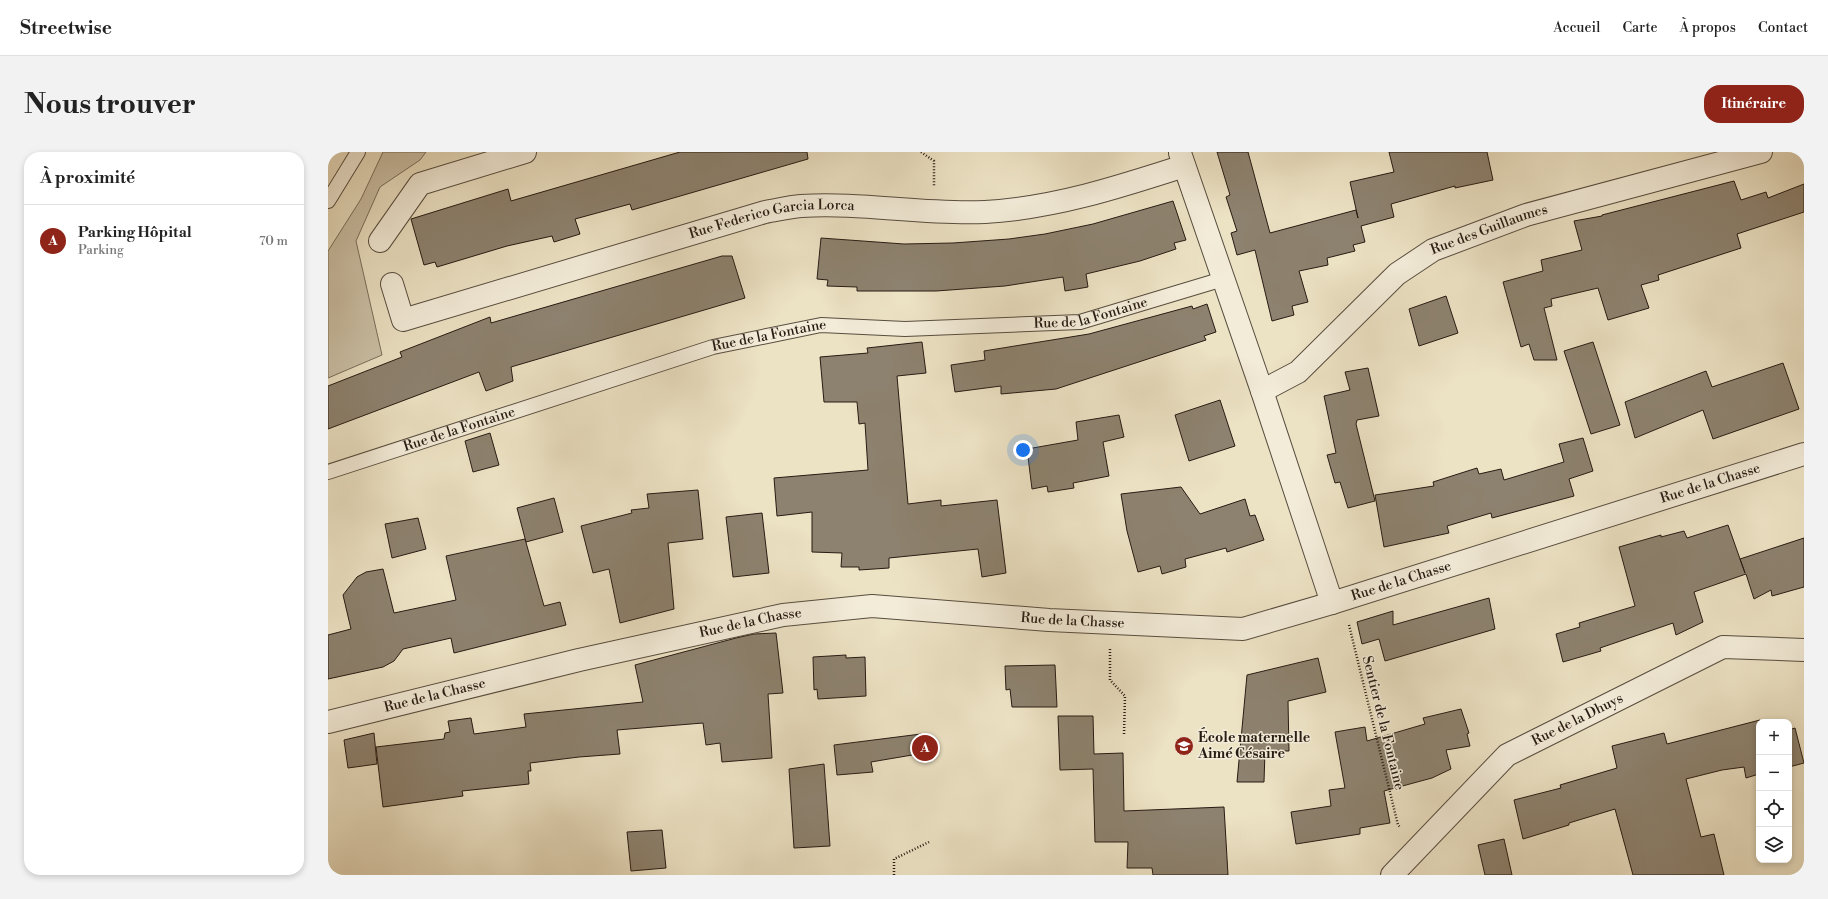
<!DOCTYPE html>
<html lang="fr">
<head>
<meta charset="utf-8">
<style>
	:root { --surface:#fff; --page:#f2f2f2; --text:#222; --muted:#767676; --line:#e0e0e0; --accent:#8f2418 }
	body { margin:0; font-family:"Libre Bodoni",serif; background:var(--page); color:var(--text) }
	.controls { position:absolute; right:12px; bottom:12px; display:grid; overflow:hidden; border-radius:8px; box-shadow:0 2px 6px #0003 }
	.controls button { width:36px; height:36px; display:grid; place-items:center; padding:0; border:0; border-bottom:1px solid var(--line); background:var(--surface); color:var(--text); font:20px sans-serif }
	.you { position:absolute; left:695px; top:298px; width:14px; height:14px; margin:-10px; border:3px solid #fff; border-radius:50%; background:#1a73e8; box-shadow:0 0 0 6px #1a73e833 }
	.badge { display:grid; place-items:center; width:26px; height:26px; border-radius:50%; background:var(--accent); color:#fff; font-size:13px; font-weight:700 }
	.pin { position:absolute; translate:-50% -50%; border:2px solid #fff; box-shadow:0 1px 4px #0006 }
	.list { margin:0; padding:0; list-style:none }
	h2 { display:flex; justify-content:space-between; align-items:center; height:52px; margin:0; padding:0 16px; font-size:17px }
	h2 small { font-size:13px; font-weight:400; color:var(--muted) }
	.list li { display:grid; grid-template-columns:26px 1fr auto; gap:12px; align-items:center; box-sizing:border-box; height:72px; padding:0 16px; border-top:1px solid var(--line) }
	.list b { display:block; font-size:15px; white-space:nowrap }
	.list p { margin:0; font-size:13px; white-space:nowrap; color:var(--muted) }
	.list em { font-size:13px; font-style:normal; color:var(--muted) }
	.icon { flex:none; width:22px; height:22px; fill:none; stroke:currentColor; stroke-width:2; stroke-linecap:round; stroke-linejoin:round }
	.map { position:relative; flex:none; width:1476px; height:723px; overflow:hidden; border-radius:16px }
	header { display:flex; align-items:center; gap:24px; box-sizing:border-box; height:56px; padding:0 20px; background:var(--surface); border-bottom:1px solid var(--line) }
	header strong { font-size:19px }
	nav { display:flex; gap:22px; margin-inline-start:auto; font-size:14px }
	.intro { display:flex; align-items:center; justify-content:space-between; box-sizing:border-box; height:96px; padding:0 24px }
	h1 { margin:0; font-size:28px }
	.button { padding:10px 18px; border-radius:16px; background:var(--accent); color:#fff; font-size:14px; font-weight:700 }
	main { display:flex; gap:24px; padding:0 24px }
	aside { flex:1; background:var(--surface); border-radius:16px; box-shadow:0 2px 6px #0003 }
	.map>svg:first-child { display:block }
	.green { fill:#cbc0a6; stroke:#796e5c }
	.building { fill:#8d826f; stroke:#271b13 }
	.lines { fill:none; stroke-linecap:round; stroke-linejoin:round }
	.service-casing { stroke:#584d3f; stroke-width:16 }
	.minor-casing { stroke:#584d3f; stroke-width:24 }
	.path { stroke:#271b13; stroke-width:2.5; stroke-dasharray:1 2; stroke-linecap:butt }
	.service { stroke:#f3ecd9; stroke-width:14 }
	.minor { stroke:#f3ecd9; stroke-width:22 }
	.labels { text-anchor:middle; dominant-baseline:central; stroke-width:3; stroke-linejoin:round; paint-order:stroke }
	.street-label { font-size:14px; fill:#271b13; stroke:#f3ecd9 }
	.poi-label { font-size:14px; font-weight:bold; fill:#271b13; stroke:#f3ecd9; text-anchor:start }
</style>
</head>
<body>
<header>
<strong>Streetwise</strong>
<nav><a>Accueil</a><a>Carte</a><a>À propos</a><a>Contact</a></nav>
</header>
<div class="intro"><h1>Nous trouver</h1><a class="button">Itinéraire</a></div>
<main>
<aside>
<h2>À proximité<small></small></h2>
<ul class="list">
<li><span class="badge">A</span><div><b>Parking Hôpital</b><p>Parking</p></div><em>70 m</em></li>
</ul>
</aside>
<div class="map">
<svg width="1476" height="723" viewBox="0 0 1476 723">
	<rect width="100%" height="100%" fill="#ece2c4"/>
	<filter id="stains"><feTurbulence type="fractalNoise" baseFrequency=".005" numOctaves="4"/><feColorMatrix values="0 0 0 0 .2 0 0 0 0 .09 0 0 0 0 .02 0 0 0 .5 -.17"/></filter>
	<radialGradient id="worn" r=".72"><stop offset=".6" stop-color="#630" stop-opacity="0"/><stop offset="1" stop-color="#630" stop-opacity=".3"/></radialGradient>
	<polygon class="green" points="55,0 98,0 92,8 52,35 28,89 54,203 0,226 0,99 33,47"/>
	<g class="building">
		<polygon points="352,0 479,0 480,7 304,58 302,52 247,67 252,82 226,90 224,84 179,94 109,115 107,110 96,113 83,67 180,37 183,49"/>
		<polygon points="889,0 920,0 942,81 1028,58 1030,66 1022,30 1066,20 1061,0 1159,0 1165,28 1127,36 1127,34 1063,52 1066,65 1033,74 1037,90 1025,93 1027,99 999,106 1000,113 971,119 980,150 964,154 966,163 944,169 927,98 909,103 903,81 909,79 898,45 902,43"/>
		<polygon points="1406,29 1413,48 1438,40 1440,46 1476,32 1476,60 1409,82 1413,96 1330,123 1331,128 1313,133 1321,156 1280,168 1270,136 1223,147 1224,154 1216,156 1229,208 1206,208 1201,192 1193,195 1175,130 1215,119 1213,108 1254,98 1246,69 1274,64 1274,63"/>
		<polygon points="845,49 858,88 846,91 848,97 812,109 758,122 760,135 737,139 735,125 677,134 608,139 529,139 529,135 499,134 500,128 489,127 493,86 576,92 625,91 681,87 717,82 765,72"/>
		<polygon points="394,104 404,104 417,146 183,215 185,229 158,239 151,220 0,277 0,234 74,205 72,200 162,165 163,171"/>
		<polygon points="1118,144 1130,181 1091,194 1081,157"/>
		<polygon points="879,152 888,180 876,184 878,188 728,237 673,242 673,234 627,240 623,213 657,208 656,199 761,182 864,154 865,157"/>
		<polygon points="594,190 598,221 569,224 580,352 613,348 613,354 669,348 678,421 654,425 650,397 561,406 561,416 531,418 531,415 513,415 514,401 484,400 484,360 449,364 446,326 540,318 537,271 531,272 529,250 496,250 492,205 540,201 539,196"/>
		<polygon points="1265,190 1292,273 1263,282 1236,199"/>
		<polygon points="1455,211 1471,257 1385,287 1375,258 1307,286 1297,250 1378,219 1384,235"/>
		<polygon points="1040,216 1051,264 1029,268 1028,272 1047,349 1020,356 1012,330 1007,331 999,303 1008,301 996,244 1022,238 1017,220"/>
		<polygon points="892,248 907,294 861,309 847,263"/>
		<polygon points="791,263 796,285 775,290 781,324 745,331 746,336 720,340 719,334 704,337 699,297 750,288 748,270"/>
		<polygon points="162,281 171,313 145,320 137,289"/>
		<polygon points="1255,286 1265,319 1241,327 1246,344 1164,366 1163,361 1119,374 1121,381 1056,395 1047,343 1106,334 1105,330 1149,316 1151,322 1173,317 1176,328 1236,310 1231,292"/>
		<polygon points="853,335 872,362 917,347 922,364 927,363 936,388 899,400 898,396 857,407 858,415 834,422 832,414 810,420 799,379 793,342"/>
		<polygon points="370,338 375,387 340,391 346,457 292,471 281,417 265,421 253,374 304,361 303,358 321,356 319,342"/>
		<polygon points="226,346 235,380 198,390 189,356"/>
		<polygon points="434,361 441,421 405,425 398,365"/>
		<polygon points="90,366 98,397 64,406 57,372"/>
		<polygon points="1400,373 1417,421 1412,407 1476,386 1476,435 1444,444 1443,438 1426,447 1418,422 1366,440 1375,470 1348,483 1345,471 1272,496 1273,499 1235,510 1228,482 1252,475 1251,471 1307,454 1291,395 1333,383 1333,385 1356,379 1359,386"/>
		<polygon points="197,387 216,454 232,450 238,473 126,501 123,486 75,497 66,509 55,515 0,527 0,483 23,477 15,443 29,425 38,420 55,417 66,461 128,448 118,404"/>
		<polygon points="1161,446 1167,477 1057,509 1051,487 1034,492 1029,470 1065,459 1065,473"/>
		<polygon points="448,481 455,541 440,542 444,606 394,610 392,591 378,593 375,571 289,578 292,602 251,605 202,611 203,619 200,619 201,632 134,639 135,644 55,655 48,595 116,587 117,581 122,580 120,569 143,566 146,582 198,575 196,562 315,550 307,513 408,486 426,482"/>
		<polygon points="518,503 518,506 537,505 538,544 490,547 489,537 486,538 485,505"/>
		<polygon points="990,506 998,540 960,549 961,599 937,599 936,630 909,630 919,523"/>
		<polygon points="727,513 729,555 684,555 682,537 678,538 677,514"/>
		<polygon points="1133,557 1141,581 1139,582 1142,594 1118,598 1123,617 1104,626 1056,639 1062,671 1032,676 1032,682 968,692 963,660 1003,654 1001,638 1017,636 1007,580 1037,575 1039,589 1097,572 1095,566"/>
		<polygon points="730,564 765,564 766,602 795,601 796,659 896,655 900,723 825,723 824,716 799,716 800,690 767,690 765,617 732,618"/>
		<polygon points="1432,568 1431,622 1418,626 1416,615 1394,618 1358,627 1373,685 1386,682 1396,723 1305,723 1287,657 1241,671 1241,673 1195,687 1186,648 1233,636 1232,633 1289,616 1284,594 1336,581 1339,592"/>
		<polygon points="1467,576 1476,611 1461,615 1461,578"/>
		<polygon points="46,581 49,612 20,616 16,588"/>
		<polygon points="593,582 596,601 543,610 545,620 509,623 506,593"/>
		<polygon points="496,612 502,694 466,696 461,617"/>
		<polygon points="334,678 338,716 303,719 299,680"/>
		<polygon points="1176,687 1184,723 1157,723 1150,693"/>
	</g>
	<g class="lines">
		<defs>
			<g id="service">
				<polyline points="0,49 30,0"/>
				<path id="s1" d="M0,320L385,195L493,173L577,177L752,170L895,127"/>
			</g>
			<g id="minor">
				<polyline points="852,1 934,239 1004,451"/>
				<polyline points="52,89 92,32 197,0"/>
				<path id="s2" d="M64,132L75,168L437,60C449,58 461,55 473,54C534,50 595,63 657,60C726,56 791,35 856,14"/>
				<path id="s3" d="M934,239L970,220L1069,122L1105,98L1198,63L1433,0"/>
				<path id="s4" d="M0,570L251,508L455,463L544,454L721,468L915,477L1004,451L1476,302"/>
				<path id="s5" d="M1064,723L1179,603L1395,495L1476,498"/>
			</g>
		</defs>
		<use href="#service" class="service-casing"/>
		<use href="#minor" class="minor-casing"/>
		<g class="path">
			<polyline points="593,0 606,9 606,34"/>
			<polyline points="1021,473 1070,673 1072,675"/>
			<polyline points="782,497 782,528 797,544 796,583"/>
			<polyline points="566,723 566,707 601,690"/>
		</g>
		<use href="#service" class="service"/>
		<use href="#minor" class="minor"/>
	</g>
	<defs>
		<symbol id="school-disc" viewBox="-11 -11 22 22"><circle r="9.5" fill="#8f2418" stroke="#f3ecd9"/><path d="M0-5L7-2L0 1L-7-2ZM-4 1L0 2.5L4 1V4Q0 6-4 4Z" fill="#fff"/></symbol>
	</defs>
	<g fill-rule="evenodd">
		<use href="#school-disc" x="845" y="583" width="22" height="22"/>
	</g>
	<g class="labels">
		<g class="street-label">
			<text stroke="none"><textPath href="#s2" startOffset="421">Rue Federico Garcia Lorca</textPath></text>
			<text stroke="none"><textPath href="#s3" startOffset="283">Rue des Guillaumes</textPath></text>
			<text stroke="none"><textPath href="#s1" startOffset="786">Rue de la Fontaine</textPath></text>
			<text stroke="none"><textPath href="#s1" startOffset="462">Rue de la Fontaine</textPath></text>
			<text stroke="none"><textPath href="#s1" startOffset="138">Rue de la Fontaine</textPath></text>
			<text stroke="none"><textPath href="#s4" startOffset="1418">Rue de la Chasse</textPath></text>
			<text stroke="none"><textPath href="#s4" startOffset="1094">Rue de la Chasse</textPath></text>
			<text stroke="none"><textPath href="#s4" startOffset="758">Rue de la Chasse</textPath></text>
			<text stroke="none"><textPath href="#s4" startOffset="434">Rue de la Chasse</textPath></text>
			<text stroke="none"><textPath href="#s4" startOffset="110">Rue de la Chasse</textPath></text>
			<text stroke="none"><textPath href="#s5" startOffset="245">Rue de la Dhuys</textPath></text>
			<text transform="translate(1055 571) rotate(76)">Sentier de la Fontaine</text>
		</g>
		<g class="poi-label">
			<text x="870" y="586">École maternelle<tspan x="870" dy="16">Aimé Césaire</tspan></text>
		</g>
	</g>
	<rect width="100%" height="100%" filter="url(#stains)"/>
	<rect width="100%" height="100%" fill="url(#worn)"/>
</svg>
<div class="controls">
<button>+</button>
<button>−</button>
<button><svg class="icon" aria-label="locate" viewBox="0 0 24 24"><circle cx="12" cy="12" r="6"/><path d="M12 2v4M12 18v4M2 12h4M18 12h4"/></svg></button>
<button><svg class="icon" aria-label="layers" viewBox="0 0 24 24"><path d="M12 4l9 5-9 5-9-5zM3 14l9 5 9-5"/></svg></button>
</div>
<div class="you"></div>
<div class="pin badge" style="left:597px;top:596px">A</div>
</div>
</main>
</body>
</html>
